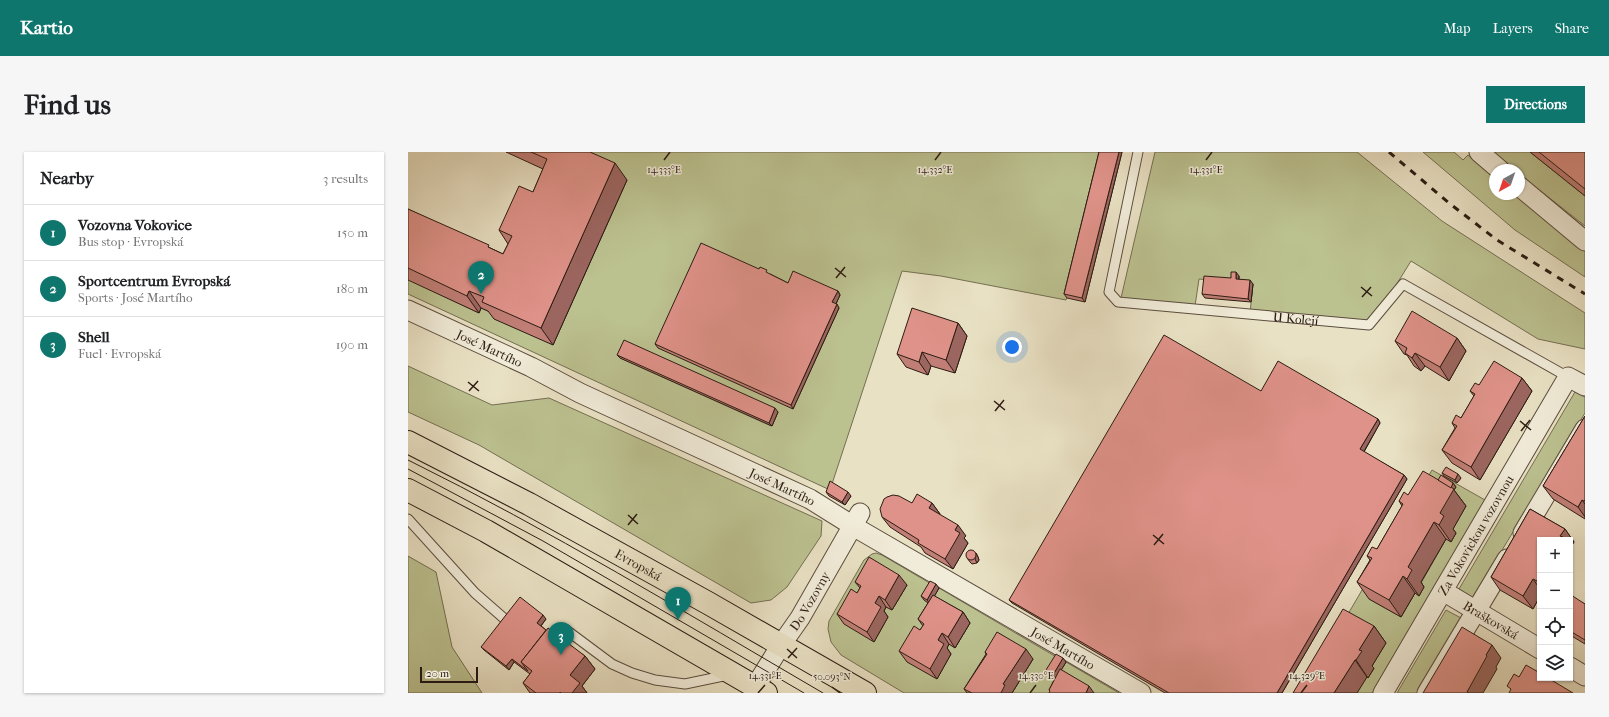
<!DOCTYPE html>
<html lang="en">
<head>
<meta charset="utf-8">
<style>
	:root { --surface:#fff; --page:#f6f6f6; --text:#202124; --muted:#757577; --line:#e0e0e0; --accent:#0f766e }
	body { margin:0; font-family:"IM FELL French Canon",serif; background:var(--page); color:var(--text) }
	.controls { position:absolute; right:12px; bottom:12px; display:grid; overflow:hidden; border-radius:0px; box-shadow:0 1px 3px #0004 }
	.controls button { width:36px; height:36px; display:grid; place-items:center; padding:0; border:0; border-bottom:1px solid var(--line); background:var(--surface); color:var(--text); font:20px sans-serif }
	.compass { position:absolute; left:1081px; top:12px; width:36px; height:36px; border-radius:50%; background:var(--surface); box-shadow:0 1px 3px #0004; rotate:220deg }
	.scale { position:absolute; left:12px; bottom:10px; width:58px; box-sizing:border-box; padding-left:4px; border:2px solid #2c1c13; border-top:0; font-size:11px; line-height:14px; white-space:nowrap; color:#2c1c13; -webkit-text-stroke:3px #f1ecd9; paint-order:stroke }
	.you { position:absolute; left:604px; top:195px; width:14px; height:14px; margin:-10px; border:3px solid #fff; border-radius:50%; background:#1a73e8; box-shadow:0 0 0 6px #1a73e833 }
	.badge { display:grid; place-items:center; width:26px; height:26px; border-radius:50%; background:var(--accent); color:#fff; font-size:13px; font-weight:700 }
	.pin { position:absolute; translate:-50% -33px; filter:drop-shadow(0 1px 2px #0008) }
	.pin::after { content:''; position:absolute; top:21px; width:14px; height:12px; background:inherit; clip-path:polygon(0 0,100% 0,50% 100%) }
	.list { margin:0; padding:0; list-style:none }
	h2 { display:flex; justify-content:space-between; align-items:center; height:52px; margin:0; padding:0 16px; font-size:17px }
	h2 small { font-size:13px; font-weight:400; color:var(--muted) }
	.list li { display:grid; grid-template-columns:26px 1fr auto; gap:12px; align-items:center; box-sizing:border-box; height:56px; padding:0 16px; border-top:1px solid var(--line) }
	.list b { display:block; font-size:15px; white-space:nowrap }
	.list p { margin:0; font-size:13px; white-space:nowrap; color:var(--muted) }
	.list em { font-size:13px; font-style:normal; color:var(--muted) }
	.icon { flex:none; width:22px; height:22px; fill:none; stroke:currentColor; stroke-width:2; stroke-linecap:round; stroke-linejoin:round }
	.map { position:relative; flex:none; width:1177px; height:541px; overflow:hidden; border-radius:0px }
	header { display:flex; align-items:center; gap:24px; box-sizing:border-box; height:56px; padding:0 20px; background:var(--accent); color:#fff }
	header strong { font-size:19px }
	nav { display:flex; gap:22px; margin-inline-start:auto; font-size:14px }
	.intro { display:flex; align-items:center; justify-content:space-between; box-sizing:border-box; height:96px; padding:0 24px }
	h1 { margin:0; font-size:28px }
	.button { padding:10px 18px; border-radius:0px; background:var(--accent); color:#fff; font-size:14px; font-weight:700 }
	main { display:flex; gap:24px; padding:0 24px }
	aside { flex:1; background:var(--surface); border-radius:0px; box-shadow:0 1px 3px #0004 }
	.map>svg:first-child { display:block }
	.green { fill:#bcc190; stroke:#746e52; fill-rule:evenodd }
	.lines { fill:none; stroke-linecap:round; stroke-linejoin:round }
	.service-casing { stroke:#5b4d3f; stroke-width:11 }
	.minor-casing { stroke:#5b4d3f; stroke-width:21 }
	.primary-casing { stroke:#2c1c13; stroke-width:24 }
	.service { stroke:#f1ecd9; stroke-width:9 }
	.minor { stroke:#f1ecd9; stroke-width:19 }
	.primary { stroke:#e9e1c4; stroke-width:22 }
	.tram { stroke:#2c1c13; stroke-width:1 }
	.rail { stroke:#2c1c13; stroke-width:3; stroke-dasharray:7 7; stroke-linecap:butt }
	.wall { fill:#c07e76; stroke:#2c1c13 }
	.shaded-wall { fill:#9c6660; stroke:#2c1c13 }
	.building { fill:#df9289; stroke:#2c1c13 }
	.ticks { fill:none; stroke:#2c1c13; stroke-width:1.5 }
	.labels { text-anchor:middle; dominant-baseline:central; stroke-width:3; stroke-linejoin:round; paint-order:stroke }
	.street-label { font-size:13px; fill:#2c1c13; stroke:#f1ecd9 }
	.ticks-label { font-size:10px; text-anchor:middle; fill:#2c1c13; stroke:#f1ecd9; stroke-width:3; stroke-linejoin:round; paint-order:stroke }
</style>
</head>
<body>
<header>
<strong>Kartio</strong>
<nav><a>Map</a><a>Layers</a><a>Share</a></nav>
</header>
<div class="intro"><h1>Find us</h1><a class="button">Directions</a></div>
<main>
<aside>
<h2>Nearby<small>3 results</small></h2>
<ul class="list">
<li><span class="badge">1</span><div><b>Vozovna Vokovice</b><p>Bus stop · Evropská</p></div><em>150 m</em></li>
<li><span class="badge">2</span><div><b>Sportcentrum Evropská</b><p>Sports · José Martího</p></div><em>180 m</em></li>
<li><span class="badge">3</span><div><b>Shell</b><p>Fuel · Evropská</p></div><em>190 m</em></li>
</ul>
</aside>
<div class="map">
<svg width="1177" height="541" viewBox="0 0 1177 541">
	<rect width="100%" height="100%" fill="#e9e1c4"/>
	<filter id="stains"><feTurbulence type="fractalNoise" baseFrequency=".005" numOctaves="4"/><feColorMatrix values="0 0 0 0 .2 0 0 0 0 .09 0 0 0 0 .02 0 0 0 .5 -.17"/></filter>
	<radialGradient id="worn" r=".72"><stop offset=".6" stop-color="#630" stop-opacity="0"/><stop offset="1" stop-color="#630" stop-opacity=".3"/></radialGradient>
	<g class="green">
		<path d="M157,0H695L658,148L533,124L494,119L422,338L0,142V127L71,161L73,156L88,163ZM212,206L370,260L363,274Z"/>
		<polygon points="747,0 949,0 1034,69 1177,161 1177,197 1130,187 1003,109 964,172 842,161 845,132 830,131 831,124 825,130 791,127 787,154 713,146"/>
		<polygon points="1015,0 1046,0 1055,8 1060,3 1087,24 1087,42 1109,42 1177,96 1177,125 1107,78"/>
		<polygon points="1084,0 1122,0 1177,44 1177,74 1111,22 1111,18 1107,18"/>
		<polygon points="0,214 84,253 141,246 414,369 413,384 379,435 363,448 343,451 71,293 0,260"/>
		<polygon points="1167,240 1177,245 1177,261 1065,446 1051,437"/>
		<path d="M1024,318L1077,348L964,541H949L959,525H960L966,517L894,541ZM1044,378L1048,381L1043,389L1038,387L1012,433L1011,444L1007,441L993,465L961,447Z"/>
		<path d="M468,401L474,403L525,433L522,452L531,436L650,506L641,522L648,526L658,510L711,541H604L625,507L567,541H496L433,503L423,490L420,477L421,469L456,408L464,402ZM499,433L484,458L478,455L474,461L451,448ZM562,471L547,496L541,492L537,499L514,485Z"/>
		<polygon points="0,404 28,420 44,495 74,541 0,541"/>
		<polygon points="1038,458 1053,466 1009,541 989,541"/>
	</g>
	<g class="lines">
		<defs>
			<g id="service">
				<path id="s1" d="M730,0L701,140L710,150L961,173L995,132L1160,225"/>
				<polyline points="0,367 67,441 99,469"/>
				<polyline points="142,483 157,477 204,512 224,521 247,528 277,532 320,523"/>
			</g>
			<g id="minor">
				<polyline points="1071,0 1092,18"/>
				<polyline points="1111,34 1177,89"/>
				<path id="s2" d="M0,158L123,215L172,241L402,347L450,377L733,541"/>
				<polyline points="1115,381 1177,277"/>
				<path id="s3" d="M1035,439L1132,497"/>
				<polyline points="1162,515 1177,524"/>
				<path id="s4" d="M347,535L373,493L392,466L452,361"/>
				<path id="s5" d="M975,541L1160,225L1177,234"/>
				<polyline points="1019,541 1099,407"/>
			</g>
			<g id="primary">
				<path id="s6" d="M0,290L121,352L300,451L457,541"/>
				<polyline points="0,338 78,379 358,541"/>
			</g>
		</defs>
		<use href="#service" class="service-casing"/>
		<use href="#minor" class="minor-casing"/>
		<use href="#primary" class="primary-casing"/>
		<use href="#service" class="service"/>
		<use href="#minor" class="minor"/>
		<use href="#primary" class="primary"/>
		<g class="tram">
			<path d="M0,308C142,378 278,461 415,541"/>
			<polyline points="0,317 135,389 396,541"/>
		</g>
		<polyline class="rail" points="981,0 1041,51 1089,88 1177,142"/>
	</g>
	<g class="wall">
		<polygon points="98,0 182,0 219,28 145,193 86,167 80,159 73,156 71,161 0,128 0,57 95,102 100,92 91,78 125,40 135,17"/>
		<polygon points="691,0 714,0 677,150 659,146 656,142"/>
		<polygon points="1122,0 1177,0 1177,44"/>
		<polygon points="362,122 380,131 430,139 432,143 428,152 431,156 385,257 250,196 247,192"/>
		<polygon points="831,124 831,127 845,132 843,150 797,146 794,142 823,126"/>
		<polygon points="550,171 559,184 547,221 523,214 520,223 498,215 489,202"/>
		<polygon points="1049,186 1058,199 1041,229 1017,214 1013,219 1006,214 999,203 996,202 987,189"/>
		<polygon points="209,203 370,260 364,274 212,206"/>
		<polygon points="1114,226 1124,239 1072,328 1044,311 1034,298 1047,276 1044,271 1053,266 1066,244 1062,239 1071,233"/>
		<polygon points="853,239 970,267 972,271 956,300 996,323 999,327 874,541 757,541 604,451 601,448"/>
		<polygon points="1177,264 1177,367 1145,347 1135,334"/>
		<polygon points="1034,321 1053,326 1049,331 1036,324"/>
		<polygon points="1030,328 1045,331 1048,335 1046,338 1058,354 1045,377 1048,381 1043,390 1038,387 1013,430 1016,435 1011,444 1007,441 993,465 961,447 949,430 962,408 959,404 969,397 994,354 991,349 1000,343"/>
		<polygon points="418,340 443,344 437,353 421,344"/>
		<polygon points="504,351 524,351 532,362 531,362 558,384 556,386 560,391 545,417 517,401 513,395 482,375 474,365"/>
		<polygon points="1122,357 1157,377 1166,390 1162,396 1164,398 1162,402 1162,388 1132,388 1132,444 1125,457 1092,438 1083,425"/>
		<polygon points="568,401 570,405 571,408 569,411 564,412 562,410 559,406"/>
		<polygon points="447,430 499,433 484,458 478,455 476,459 480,465 466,490 436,472 429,462 449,441 452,436"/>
		<polygon points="531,436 526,444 555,460 562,471 547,496 541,492 539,496 543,502 529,527 499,510 491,499 512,478 515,474 510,467 520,451 516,448 513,444"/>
		<polygon points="1162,445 1177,452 1177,492 1162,483"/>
		<polygon points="138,467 133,474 138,478 177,504 187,517 174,534 179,541 122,541 115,531 122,522 106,510 101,518 76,498 73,495"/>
		<polygon points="966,474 978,491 964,514 966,516 960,526 959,525 885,541"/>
		<polygon points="577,500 625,507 604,541 559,541 556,537 578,502"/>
		<polygon points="658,510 653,518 642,539 641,538 647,526 640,522 638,518"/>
	</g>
	<g class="shaded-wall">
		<polygon points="711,0 714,0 677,150 674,146"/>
		<polygon points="207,11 219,28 145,193 133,176"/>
		<polygon points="828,120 831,124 830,131 828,127"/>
		<polygon points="842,128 845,132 843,150 840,147"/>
		<polygon points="61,139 73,156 71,161 59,144"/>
		<polygon points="430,139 432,143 427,154 424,150"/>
		<polygon points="429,152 431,156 385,257 383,253"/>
		<polygon points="550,171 559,184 547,221 538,208"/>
		<polygon points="1049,186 1058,199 1041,229 1032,215"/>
		<polygon points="514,200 523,214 520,223 511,210"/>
		<polygon points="1007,201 1017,214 1013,219 1004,206"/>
		<polygon points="1114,226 1124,239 1072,328 1063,315"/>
		<polygon points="367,256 370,260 364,274 361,271"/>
		<polygon points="970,267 972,271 955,301 952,297"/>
		<polygon points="1050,322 1053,326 1049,331 1047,328"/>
		<polygon points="996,323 999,327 874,541 869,541"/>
		<polygon points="1045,331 1048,335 1046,338 1058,354 1045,377 1048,381 1043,390 1031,373 1032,361 1041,338"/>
		<polygon points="440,340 443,344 437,353 434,350"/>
		<polygon points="1174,348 1177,352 1177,365 1170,355"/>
		<polygon points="524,351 532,362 529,367 521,356"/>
		<polygon points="1026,370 1038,387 1013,430 1016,435 1011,444 999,427 1000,415"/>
		<polygon points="550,373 558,384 556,386 560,391 545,417 537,407 547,378"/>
		<polygon points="1157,377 1166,390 1162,396 1164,398 1162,402 1162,388 1153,388 1152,384"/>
		<polygon points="568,401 570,405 571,408 569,411 567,407"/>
		<polygon points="491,423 499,433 484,458 477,448"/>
		<polygon points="995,424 1007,441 993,465 981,448"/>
		<polygon points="1132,424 1132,434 1129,429"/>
		<polygon points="1125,427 1132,437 1132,444 1125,457 1115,444"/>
		<polygon points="528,432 531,436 522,452 519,448"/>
		<polygon points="471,444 478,455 476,459 480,465 466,490 459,480 467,451"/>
		<polygon points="555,460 562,471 547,496 540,485"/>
		<polygon points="135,463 138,467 132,475 129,471"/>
		<polygon points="966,474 978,491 964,514 966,516 960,526 948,508 951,498"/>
		<polygon points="534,481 541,492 539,496 543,502 529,527 522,517 530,488"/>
		<polygon points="1084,493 1093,506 1088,515 1089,517 1075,541 1060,541 1059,540 1078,503"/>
		<polygon points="618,497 625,507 604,541 593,541 595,532"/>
		<polygon points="177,504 187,517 174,534 179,541 164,541 162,523"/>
		<polygon points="655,506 658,510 648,527 645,523"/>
		<polygon points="104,507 106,510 101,518 98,514"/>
		<polygon points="947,508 959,525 949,541 926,541"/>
		<polygon points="681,534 686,541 678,541"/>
	</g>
	<g class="building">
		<polygon points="123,0 182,0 207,11 133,176 74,150 76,145 61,139 59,144 0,116 0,57 81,93 80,95 95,102 104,84 91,78 111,34 125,40 139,7"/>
		<polygon points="691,0 711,0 674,146 656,142"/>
		<polygon points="1131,0 1177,0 1177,37"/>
		<polygon points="293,91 351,117 352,115 359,118 358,120 380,131 385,119 430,139 424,150 429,152 383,253 247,192"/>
		<polygon points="823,120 828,120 828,127 842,128 840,147 794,142 796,124 823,126"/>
		<polygon points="504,156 550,171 538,208 514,200 511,210 489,202"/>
		<polygon points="1004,159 1049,186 1032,215 1007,201 1004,206 997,201 999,196 987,189"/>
		<polygon points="756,183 853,239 870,209 970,267 952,297 996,323 869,541 761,541 601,448"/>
		<polygon points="216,188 367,256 361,271 209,203"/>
		<polygon points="1086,209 1114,226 1063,315 1034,298 1049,274 1044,271 1048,263 1053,266 1067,242 1062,239 1067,231 1071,233"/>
		<polygon points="1177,264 1177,348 1176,349 1174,348 1170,355 1135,334"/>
		<polygon points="1038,315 1050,322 1047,328 1034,321"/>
		<polygon points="1015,319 1046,337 1032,361 1036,364 1031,373 1026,370 1000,415 1004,418 999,427 995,424 981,448 949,430 964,406 959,404 964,395 969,397 995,352 991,349 996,340 1000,343"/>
		<polygon points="1033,323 1045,331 1043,336 1030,328"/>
		<polygon points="422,329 440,340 434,350 418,340"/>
		<polygon points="509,342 524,351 521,356 550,373 547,378 552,381 537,407 510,391 511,388 474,365 472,357 476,347 479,345 485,343 491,344 504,351"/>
		<polygon points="1122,357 1157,377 1152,384 1155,385 1153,388 1132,388 1132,424 1129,429 1125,427 1115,444 1083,425"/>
		<circle cx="563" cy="403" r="5"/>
		<polygon points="461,405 491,423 477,448 471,444 467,451 473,455 459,480 429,462 443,437 449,441 453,434 447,430"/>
		<polygon points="522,429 528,432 519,448 513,444"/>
		<polygon points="525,443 555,460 540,485 534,481 530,488 536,492 522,517 491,499 506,474 512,478 516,472 510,467"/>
		<polygon points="1163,443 1177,452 1177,488 1162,479 1162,445"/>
		<polygon points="112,445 135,463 129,471 138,478 113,510 120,519 104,507 98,514 73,495"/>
		<polygon points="935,457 966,474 951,498 954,499 948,508 947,508 926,541 885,541"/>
		<polygon points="1054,475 1084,493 1078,503 1079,504 1059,540 1061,541 1015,541"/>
		<polygon points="140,476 177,504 162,523 172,531 164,541 153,541 152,540 152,541 128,541 115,531 124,519 113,510"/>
		<polygon points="589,480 618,497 595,532 597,533 593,541 564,541 556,537 579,502 577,500"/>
		<polygon points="648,502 655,506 645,523 638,518"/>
		<polygon points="1118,513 1132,521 1132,526 1140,526 1165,541 1101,541 1103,537 1099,534 1106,522 1111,525"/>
		<polygon points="652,517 681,534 678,541 641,541 642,539 641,538"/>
	</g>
	<path class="ticks" d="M256,8L262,0M527,8L533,0M798,8L804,0M427,116L438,125M428,126L437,115M953,135L964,144M954,145L963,135M60,230L71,239M61,239L70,229M586,249L597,258M587,259L596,248M1112,269L1123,278M1113,279L1122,268M220,363L230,372M220,373L229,362M745,383L756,392M746,393L755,382M379,497L389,506M380,506L389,496M424,535L432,541M350,541L357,533M622,541L628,533M893,541L899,533"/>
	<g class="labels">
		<g class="street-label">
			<text stroke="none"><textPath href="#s1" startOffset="335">U Kolejí</textPath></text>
			<text stroke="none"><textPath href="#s2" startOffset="90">José Martího</textPath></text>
			<text stroke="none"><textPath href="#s2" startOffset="414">José Martího</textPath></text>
			<text stroke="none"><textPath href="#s5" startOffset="183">Za Vokovickou vozovnou</textPath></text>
			<text stroke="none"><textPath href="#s6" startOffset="261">Evropská</textPath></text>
			<text stroke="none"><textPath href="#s4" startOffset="102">Do Vozovny</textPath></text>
			<text stroke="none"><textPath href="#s3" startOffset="56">Braškovská</textPath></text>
			<text stroke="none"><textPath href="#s2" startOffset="738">José Martího</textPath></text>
		</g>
	</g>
	<g class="ticks-label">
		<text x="256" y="21">14.333°E</text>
		<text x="527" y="21">14.332°E</text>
		<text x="798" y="21">14.331°E</text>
		<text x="357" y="527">14.331°E</text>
		<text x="628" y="527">14.330°E</text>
		<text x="899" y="527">14.329°E</text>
		<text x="424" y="528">50.093°N</text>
	</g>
	<rect width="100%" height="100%" filter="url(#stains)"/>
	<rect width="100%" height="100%" fill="url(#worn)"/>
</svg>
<div class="controls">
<button>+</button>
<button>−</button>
<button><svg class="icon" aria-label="locate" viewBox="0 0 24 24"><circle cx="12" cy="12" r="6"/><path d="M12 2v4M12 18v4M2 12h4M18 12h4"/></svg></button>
<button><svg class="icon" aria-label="layers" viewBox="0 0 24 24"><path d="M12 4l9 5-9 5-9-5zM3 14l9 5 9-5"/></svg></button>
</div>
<svg class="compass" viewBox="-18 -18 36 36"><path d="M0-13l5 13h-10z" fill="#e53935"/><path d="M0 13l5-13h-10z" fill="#757577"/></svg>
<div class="scale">20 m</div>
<div class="you"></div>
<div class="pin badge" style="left:270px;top:468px">1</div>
<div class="pin badge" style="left:73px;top:142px">2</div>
<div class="pin badge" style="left:153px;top:503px">3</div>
</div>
</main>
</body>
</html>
